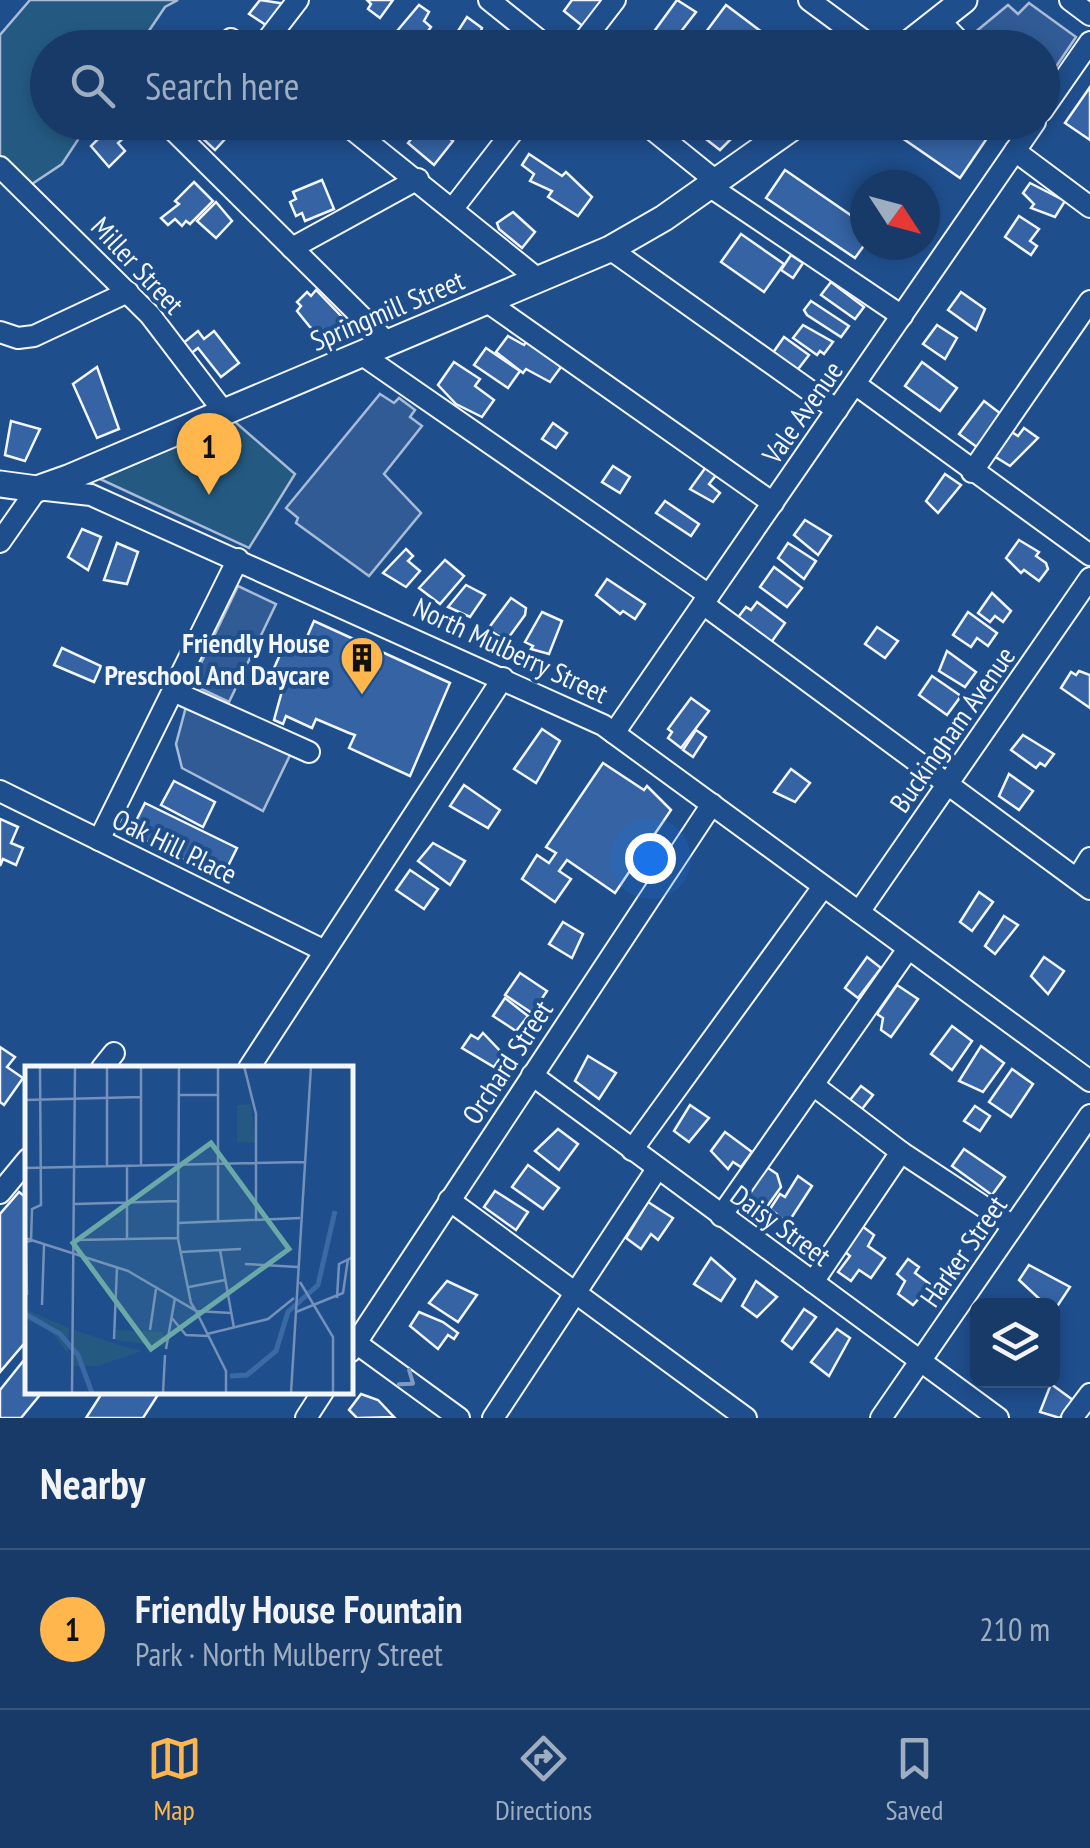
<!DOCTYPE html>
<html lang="en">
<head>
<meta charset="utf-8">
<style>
	:root { --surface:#173a69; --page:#20416f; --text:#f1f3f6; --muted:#9eadc0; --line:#36547d; --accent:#ffb74d }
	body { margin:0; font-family:"PT Sans Narrow",sans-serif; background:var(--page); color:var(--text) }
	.controls { position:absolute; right:30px; bottom:30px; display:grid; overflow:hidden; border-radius:15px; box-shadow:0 5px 15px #0003 }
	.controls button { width:90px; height:90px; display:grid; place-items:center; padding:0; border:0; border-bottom:2px solid var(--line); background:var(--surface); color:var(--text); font:50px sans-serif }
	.compass { position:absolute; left:850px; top:170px; width:90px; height:90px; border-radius:50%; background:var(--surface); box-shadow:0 5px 15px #0003; rotate:126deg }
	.you { position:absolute; left:650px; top:858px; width:35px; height:35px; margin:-25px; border:8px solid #fff; border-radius:50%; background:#1a73e8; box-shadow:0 0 0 15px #1a73e833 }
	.badge { display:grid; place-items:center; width:65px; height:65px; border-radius:50%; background:var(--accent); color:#111; font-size:32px; font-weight:700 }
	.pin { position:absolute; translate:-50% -82px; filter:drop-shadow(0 2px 5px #0008) }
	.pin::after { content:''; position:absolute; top:52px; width:35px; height:30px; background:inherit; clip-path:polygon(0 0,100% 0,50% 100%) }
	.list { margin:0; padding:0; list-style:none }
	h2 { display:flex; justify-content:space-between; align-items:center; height:130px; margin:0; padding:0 40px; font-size:42px }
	h2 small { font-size:32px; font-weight:400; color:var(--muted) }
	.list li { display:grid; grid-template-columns:65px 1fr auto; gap:30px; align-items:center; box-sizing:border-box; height:160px; padding:0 40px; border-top:2px solid var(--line) }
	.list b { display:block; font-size:38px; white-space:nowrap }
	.list p { margin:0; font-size:32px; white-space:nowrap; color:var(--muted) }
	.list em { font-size:32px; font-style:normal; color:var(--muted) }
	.icon { flex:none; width:55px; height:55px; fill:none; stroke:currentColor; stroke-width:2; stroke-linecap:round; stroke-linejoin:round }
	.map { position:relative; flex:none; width:1090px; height:1418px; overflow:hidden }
	.search { position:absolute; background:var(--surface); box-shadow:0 5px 15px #0003; left:30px; right:30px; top:30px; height:110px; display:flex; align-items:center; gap:25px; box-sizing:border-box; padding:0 35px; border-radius:55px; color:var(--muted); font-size:38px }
	.sheet { height:290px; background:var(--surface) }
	nav { display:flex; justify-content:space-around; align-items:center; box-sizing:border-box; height:140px; border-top:2px solid var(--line); background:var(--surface); font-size:28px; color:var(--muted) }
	nav a { display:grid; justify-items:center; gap:5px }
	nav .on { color:var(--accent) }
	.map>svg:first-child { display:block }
	.green { fill:#245a82; stroke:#a8bbd7; stroke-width:2.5 }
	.parking { fill:#305b95; stroke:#a8bbd7; stroke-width:2.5 }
	.building { fill:#3563a3; stroke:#f2f6ff; stroke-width:2.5 }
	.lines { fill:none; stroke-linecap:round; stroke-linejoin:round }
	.minor-casing { stroke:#f2f6ff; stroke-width:24 }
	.major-casing { stroke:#f2f6ff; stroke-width:29 }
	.minor { stroke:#1f4e8c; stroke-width:20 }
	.major { stroke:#1f4e8c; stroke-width:25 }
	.oneway { stroke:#7e9ac0 }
	.labels { text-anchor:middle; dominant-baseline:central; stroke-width:8; stroke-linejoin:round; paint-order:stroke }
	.street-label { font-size:28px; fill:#f2f6ff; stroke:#1f4e8c }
	.poi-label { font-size:28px; font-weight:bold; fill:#f2f6ff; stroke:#1f4e8c; text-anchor:end }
	.inset-river { fill:none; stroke:#3b69a3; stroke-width:5 }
	.inset-road { fill:none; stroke:#7391ba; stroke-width:2.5 }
	.view { fill:#6aa9a8; fill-opacity:0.15; stroke:#6aa9a8; stroke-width:5 }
	.inset-edge { fill:none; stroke:#f2f6ff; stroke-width:5 }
</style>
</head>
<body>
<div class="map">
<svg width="1090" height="1418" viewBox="0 0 1090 1418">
	<rect width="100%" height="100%" fill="#1f4e8c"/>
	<g class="green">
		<polygon points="30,0 178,0 165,7 138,47 48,48 48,122 89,123 62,164 32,184 0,157 0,35"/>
		<polygon points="234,421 295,474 249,548 100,479"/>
	</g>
	<g class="parking">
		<polygon points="1029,3 1076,37 1043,86 1042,48 956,48 1008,5 1018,14"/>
		<polygon points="380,394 394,403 399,398 415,410 410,417 422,426 384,474 421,513 369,576 296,523 298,518 286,508"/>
		<polygon points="238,586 276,604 229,702 191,684"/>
		<polygon points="187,703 292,751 263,811 182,768 176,744"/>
	</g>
	<g class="building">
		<polygon points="260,0 286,4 269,27 249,14"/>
		<polygon points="367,0 393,0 380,18 368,9 371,4"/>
		<polygon points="572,0 605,0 585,28 564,11"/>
		<polygon points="677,0 696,12 669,47 642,48"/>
		<polygon points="419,5 429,12 424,21 431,27 420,42 412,36 408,40 397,31"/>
		<polygon points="726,5 783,48 694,48"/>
		<polygon points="467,17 482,28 480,34 470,48 447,48"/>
		<polygon points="1090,87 1090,140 1065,123"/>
		<polygon points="115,122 128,134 118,143 125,151 109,167 91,146"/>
		<polygon points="215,122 238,125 215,150 201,137"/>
		<polygon points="425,122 453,141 434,165 408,143"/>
		<polygon points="684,122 748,122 720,150"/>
		<polygon points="897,122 998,122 960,178 892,131"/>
		<polygon points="529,154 562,176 566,172 592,197 578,216 548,197 552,191 530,181 534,174 522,165"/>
		<polygon points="785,170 865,225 865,244 855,258 766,198"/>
		<polygon points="322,180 334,209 305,221 302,213 296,216 290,202 296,199 293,192"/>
		<polygon points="194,182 213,201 190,224 186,221 182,226 175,219 168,225 161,218 179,204 175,201"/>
		<polygon points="1030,183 1065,201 1055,217 1031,208 1034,204 1023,193"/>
		<polygon points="216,202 232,221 216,238 197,221"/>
		<polygon points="513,212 535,232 522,248 499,229 497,223"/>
		<polygon points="1019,216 1039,229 1030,241 1037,246 1031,255 1005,237"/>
		<polygon points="741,234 784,264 764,292 721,262"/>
		<polygon points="791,255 803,263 793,278 781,270"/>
		<polygon points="831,282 864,307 855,319 821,295"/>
		<polygon points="316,290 344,319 327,338 310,327 297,311 301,306 297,302 307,292 311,296"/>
		<polygon points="961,292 985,309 976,330 948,310"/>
		<polygon points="811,301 849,326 841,337 807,315 804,310"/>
		<polygon points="803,325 833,342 824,354 820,351 817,355 793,338"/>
		<polygon points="937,325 957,338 945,359 923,344"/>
		<polygon points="198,331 204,339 214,331 239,363 221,377 198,348 189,355 181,345"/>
		<polygon points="508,336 524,345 528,340 561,367 550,382 526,369 523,373 496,352"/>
		<polygon points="784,337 809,355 795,373 770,357"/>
		<polygon points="486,348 520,371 508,388 474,365"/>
		<polygon points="454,362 480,379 475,386 494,400 482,417 456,404 438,385"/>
		<polygon points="922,362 957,388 940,411 905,386"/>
		<polygon points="97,367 119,429 97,438 73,384"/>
		<polygon points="984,401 1005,417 981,450 959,434"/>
		<polygon points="11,421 40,429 25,461 5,455"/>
		<polygon points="553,423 567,433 556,448 542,439"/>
		<polygon points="1024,428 1038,438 1010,466 994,456 1010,431 1018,436"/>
		<polygon points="613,466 630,477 620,493 602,482"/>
		<polygon points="706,467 717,474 709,484 720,493 713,502 690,489"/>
		<polygon points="945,474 961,485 938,513 926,501"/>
		<polygon points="665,501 699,524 691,536 656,513"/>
		<polygon points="805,520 831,536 818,555 794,535"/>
		<polygon points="82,529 101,537 88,570 68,557"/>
		<polygon points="1019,540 1039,552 1036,556 1046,563 1048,569 1039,581 1024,570 1021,573 1006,558"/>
		<polygon points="117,543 138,552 127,584 104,580"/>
		<polygon points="788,543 816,561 804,579 778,558"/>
		<polygon points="406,549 413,556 408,561 420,571 406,587 383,573"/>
		<polygon points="445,560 464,576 440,604 419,588"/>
		<polygon points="774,567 802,588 787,607 760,587"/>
		<polygon points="607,579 645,604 635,619 623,611 620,614 596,595"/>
		<polygon points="466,585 485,595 470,617 448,607"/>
		<polygon points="992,593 1011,611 1003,622 995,616 990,622 978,613"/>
		<polygon points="511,598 526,608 525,615 506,641 488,629"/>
		<polygon points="757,602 785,623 770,644 736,620 746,607 751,610"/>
		<polygon points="542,612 562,621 549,654 531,649 533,646 525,642"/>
		<polygon points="968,612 997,633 988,646 977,638 971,647 953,635"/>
		<polygon points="314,621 450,683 410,776 349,748 355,735 349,733 316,719 312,728 286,716 283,724 274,720 282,691 267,684 283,648 299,655"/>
		<polygon points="877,627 898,641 885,658 865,644"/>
		<polygon points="62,648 101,666 94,682 54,665"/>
		<polygon points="947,651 976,672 965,687 939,671"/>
		<polygon points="1079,671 1090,675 1090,708 1061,688 1071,672 1076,675"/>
		<polygon points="932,676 961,696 947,715 919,695"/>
		<polygon points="691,698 709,711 681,748 668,738 672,732 668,729"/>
		<polygon points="542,729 560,741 536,783 514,769"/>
		<polygon points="696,730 706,737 693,757 683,750"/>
		<polygon points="1023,735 1054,754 1045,766 1040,763 1036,768 1011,750"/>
		<polygon points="603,763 644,790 647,786 671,810 615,893 567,860 559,871 571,879 555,902 522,879 537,855 549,863 556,853 546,847"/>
		<polygon points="791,769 810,783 795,802 774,792"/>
		<polygon points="1009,774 1033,791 1019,810 999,796"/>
		<polygon points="174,781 215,802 203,827 161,805"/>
		<polygon points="464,785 500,810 488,828 450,806"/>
		<polygon points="145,803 237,848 222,878 130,833"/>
		<polygon points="0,819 18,827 11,843 23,848 16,865 3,859 0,866"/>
		<polygon points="433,843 465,861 450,885 418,861"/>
		<polygon points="410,870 438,889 424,909 396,890"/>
		<polygon points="979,892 993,902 972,931 960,922"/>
		<polygon points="1004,916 1018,925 995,954 985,946"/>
		<polygon points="563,922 583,934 572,958 549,944"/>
		<polygon points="867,957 881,968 858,998 845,988"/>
		<polygon points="1044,957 1064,971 1048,994 1031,976"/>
		<polygon points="520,973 547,991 532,1013 505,995"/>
		<polygon points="897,985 918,999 891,1037 881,1030 883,1018 877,1014"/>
		<polygon points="505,998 528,1016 516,1031 493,1016"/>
		<polygon points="952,1026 972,1041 952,1070 931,1054"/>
		<polygon points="483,1033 503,1054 494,1067 462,1048 471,1035 478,1039"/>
		<polygon points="981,1046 1004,1063 983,1092 959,1081"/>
		<polygon points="0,1047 15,1057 7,1067 23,1078 4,1105 0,1102"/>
		<polygon points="588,1056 616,1073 599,1099 575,1081"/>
		<polygon points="1012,1069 1033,1084 1011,1117 989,1102"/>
		<polygon points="861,1086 873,1095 862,1109 850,1100"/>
		<polygon points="690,1105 709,1118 689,1142 674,1131"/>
		<polygon points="975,1106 990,1116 980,1131 964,1121"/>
		<polygon points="558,1129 578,1144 559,1170 535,1151"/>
		<polygon points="725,1132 752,1152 741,1167 733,1162 728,1169 711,1151"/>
		<polygon points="964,1149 1005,1177 992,1195 952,1166"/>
		<polygon points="528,1165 559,1188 543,1209 512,1187"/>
		<polygon points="765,1166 777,1174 781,1187 766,1208 749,1195"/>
		<polygon points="798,1176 812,1186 788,1223 770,1209 780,1194 785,1197"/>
		<polygon points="495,1191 528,1212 516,1230 484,1207"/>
		<polygon points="19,1192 28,1199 28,1339 0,1372 0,1214"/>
		<polygon points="648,1202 673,1218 658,1240 651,1234 641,1249 626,1238"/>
		<polygon points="862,1226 874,1235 868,1246 885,1258 871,1278 859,1270 851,1281 838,1272 850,1256 844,1251"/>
		<polygon points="711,1258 735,1279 721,1301 694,1284"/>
		<polygon points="908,1259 919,1267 915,1273 931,1285 913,1305 898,1294 905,1281 897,1274"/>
		<polygon points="1029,1265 1070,1287 1058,1305 1047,1306 1019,1280"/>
		<polygon points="447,1281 477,1295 458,1322 429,1303"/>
		<polygon points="756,1281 777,1297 757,1317 742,1306"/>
		<polygon points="804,1309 816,1317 792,1349 782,1341"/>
		<polygon points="419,1312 443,1322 458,1333 454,1339 448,1335 438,1349 410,1326"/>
		<polygon points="837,1329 850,1338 829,1376 811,1362"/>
		<polygon points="28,1355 28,1390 44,1390 21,1418 0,1418 0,1390"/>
		<polygon points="1051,1384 1073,1400 1060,1418 1040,1412"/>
		<polygon points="104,1390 161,1390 143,1418 86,1418"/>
		<polygon points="361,1394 378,1400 394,1417 357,1418 349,1410"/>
	</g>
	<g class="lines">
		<defs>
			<g id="minor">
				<polyline points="489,0 549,48"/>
				<polyline points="809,0 874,48"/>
				<polyline points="1070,0 1090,15"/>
				<polyline points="939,20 966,48"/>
				<polyline points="231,39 243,48"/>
				<polyline points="261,48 298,0"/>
				<polyline points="578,48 615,0"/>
				<polyline points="1042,111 1090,42"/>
				<polyline points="165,122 388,343"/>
				<polyline points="343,122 538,279"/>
				<polyline points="643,122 716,181"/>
				<polyline points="1015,151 1090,207"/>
				<polyline points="0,167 150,315 224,412"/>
				<polyline points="709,186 902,316"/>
				<polyline points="454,207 520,122"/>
				<polyline points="292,248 418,179"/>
				<polyline points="610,249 837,410"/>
				<polyline points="486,301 773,503"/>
				<polyline points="0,332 18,338 34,336 128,292"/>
				<polyline points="361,354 709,595"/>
				<polyline points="855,384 1090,555"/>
				<polyline points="972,472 1090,301"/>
				<polyline points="0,542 37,489 91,495 603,725 1090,1081"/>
				<polyline points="703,604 1090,889"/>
				<polyline points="173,691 309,752"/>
				<polyline points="614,733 1035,122"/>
				<polyline points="0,791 325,951"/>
				<polyline points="99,840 238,559"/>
				<polyline points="1077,879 1090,858"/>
				<polyline points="859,912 1090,578"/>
				<polyline points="102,1068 114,1053"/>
				<polyline points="249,1068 503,678"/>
				<polyline points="532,1075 998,1418"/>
				<polyline points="632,1150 823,887"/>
				<polyline points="901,1152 1013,1226"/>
				<polyline points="0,1193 28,1159"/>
				<polyline points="449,1200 746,1418"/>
				<polyline points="721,1216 908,949"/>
				<polyline points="813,1282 901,1152 813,1085"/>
				<polyline points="356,1343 459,1418"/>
				<polyline points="350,1352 712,804"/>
				<polyline points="306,1418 324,1390"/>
				<polyline points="493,1418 657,1169"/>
				<polyline points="881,1418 1090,1115"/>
				<polyline points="1072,1418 1090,1394"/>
			</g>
			<g id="major">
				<polyline points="903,48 964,0"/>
				<polyline points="0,484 37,489 68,478 610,249 664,218 800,122"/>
			</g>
		</defs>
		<use href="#minor" class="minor-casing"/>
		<use href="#major" class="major-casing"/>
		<use href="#minor" class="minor"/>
		<use href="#major" class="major"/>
	</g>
	<defs><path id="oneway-chevron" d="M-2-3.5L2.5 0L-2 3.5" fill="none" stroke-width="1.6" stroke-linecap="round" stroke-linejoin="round" transform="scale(2.5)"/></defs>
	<use class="oneway" href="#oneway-chevron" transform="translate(408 1380) rotate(36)"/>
	<defs>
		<symbol id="building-pin" viewBox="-11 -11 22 30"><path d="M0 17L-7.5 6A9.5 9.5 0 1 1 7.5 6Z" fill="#ffb74d" stroke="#1f4e8c"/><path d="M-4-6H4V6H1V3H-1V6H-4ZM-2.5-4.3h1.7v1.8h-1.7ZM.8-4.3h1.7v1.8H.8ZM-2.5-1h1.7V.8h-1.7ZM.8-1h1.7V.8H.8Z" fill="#111"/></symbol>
	</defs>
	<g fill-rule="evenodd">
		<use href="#building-pin" x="337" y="633" width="50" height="68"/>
	</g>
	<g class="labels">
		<g class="street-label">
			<text transform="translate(138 265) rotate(47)">Miller Street</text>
			<text transform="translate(387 310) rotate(-23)">Springmill Street</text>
			<text transform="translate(802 412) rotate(-55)">Vale Avenue</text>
			<text transform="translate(511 650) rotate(25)">North Mulberry Street</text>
			<text transform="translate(952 729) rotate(-55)">Buckingham Avenue</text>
			<text transform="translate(175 846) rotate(26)">Oak Hill Place</text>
			<text transform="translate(507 1062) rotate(-57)">Orchard Street</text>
			<text transform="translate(781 1225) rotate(36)">Daisy Street</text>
			<text transform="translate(963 1251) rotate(-55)">Harker Street</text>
		</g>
		<g class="poi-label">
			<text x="330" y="642">Friendly House<tspan x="330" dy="32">Preschool And Daycare</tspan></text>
		</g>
	</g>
	<g transform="translate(25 1066)">
		<rect width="328" height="328" fill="#1f4e8c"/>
		<path d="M226,38L230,77L212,76V39ZM0,243L44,262L43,288L27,267L0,252ZM49,264L94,279L117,285L72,300H48ZM91,264L137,266L140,281L91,274Z" fill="#245a82"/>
		<path class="inset-river" d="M0,248L35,268L53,289L67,327M205,310L222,309L251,285L263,246L293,219L310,145"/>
		<path class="inset-road" d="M82,0V100M116,0V99M154,0L153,173L166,237L171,245L206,247M219,0L231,48V154M154,29H193M0,34L116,31M102,101V173M0,102L280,96M50,138L154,135M193,156V0M153,157L275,152M0,172L103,205L171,245L201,305V327M50,174L153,172M0,176L6,175L7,143L16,139L15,0M1,177L2,229M195,184L209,262M156,186L216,183M220,198L273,201M275,216L308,271V327M164,221L200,214M312,232L314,198L328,191M17,239L19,179M271,246L318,227L323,193M146,251L161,269L183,270M125,264L131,223M182,268L243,253L269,232M89,273L92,201M141,283L150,232M47,327L50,0M138,327L140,289M266,327L286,0"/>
		<path class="view" d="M186,77L264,183L126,283L48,177Z"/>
		<rect width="328" height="328" class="inset-edge"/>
	</g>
</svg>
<div class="controls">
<button><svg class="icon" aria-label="layers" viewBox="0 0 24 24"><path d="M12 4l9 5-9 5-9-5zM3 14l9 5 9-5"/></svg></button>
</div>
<svg class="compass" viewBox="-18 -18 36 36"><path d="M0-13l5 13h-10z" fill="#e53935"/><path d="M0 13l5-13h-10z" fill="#9eadc0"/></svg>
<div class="you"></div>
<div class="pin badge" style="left:209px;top:495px">1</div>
<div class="search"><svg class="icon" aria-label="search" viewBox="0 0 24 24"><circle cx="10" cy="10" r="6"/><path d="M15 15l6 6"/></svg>Search here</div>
</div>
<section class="sheet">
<h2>Nearby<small></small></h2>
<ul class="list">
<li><span class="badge">1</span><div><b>Friendly House Fountain</b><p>Park · North Mulberry Street</p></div><em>210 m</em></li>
</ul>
</section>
<nav>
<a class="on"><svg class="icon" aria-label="map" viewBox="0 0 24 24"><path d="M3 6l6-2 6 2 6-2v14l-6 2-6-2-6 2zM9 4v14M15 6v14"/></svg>Map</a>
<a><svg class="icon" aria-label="directions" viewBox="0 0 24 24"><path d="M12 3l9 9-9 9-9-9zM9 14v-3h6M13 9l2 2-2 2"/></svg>Directions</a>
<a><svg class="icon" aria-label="saved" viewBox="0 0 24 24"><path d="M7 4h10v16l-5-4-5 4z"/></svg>Saved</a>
</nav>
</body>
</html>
